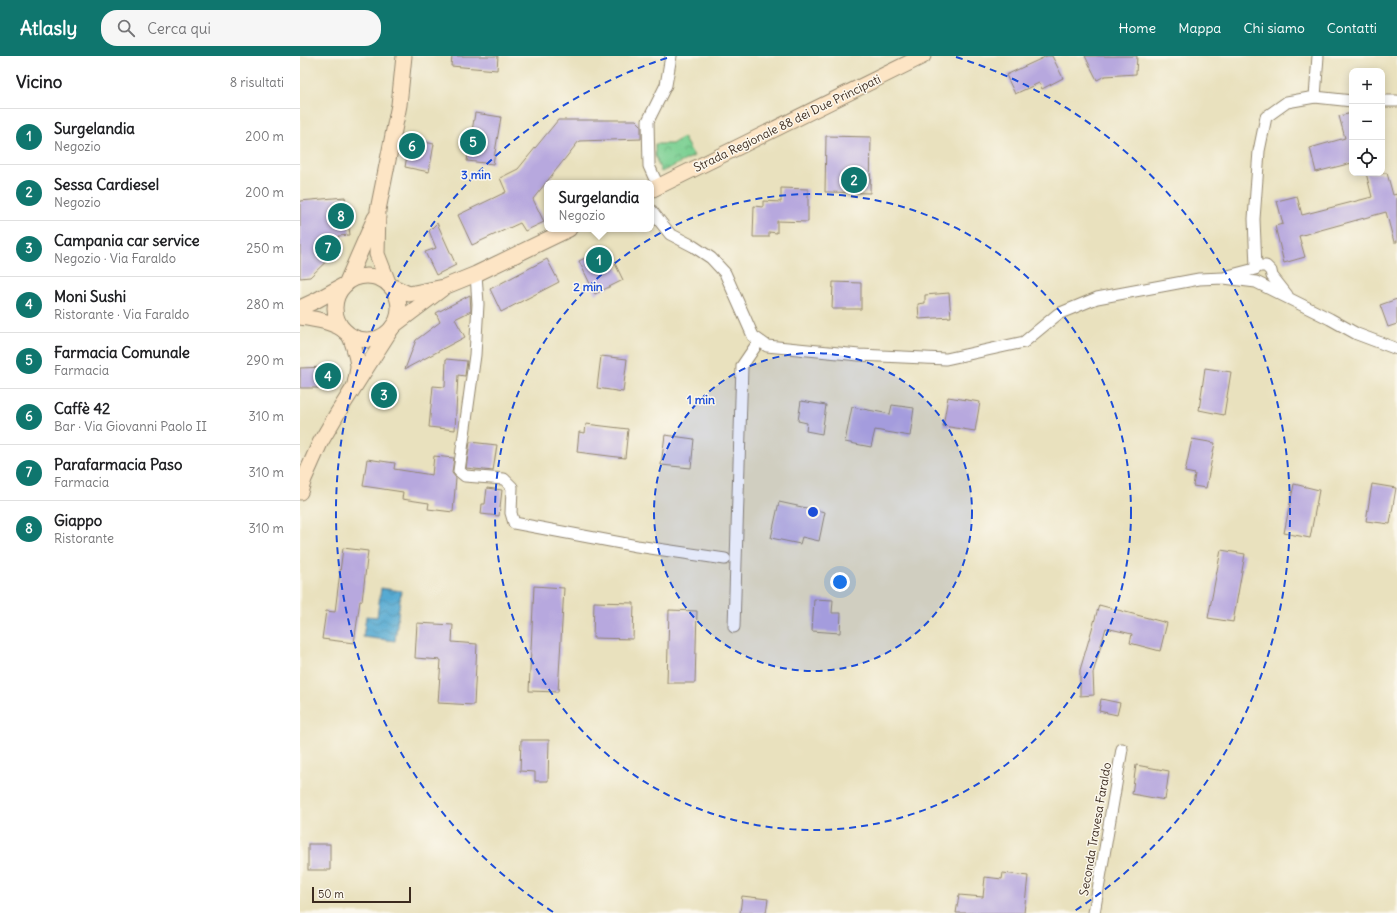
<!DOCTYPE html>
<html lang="it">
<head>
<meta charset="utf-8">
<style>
	:root { --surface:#fff; --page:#f6f6f6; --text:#202124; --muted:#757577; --line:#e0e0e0; --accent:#0f766e }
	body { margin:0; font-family:Delius,sans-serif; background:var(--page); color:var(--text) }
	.controls { position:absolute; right:12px; top:12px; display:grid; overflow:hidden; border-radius:8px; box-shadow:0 2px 10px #0003 }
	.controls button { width:36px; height:36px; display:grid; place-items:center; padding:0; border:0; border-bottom:1px solid var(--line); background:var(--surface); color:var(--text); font:20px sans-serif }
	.scale { position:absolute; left:12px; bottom:10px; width:99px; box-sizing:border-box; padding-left:4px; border:2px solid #3b2a1e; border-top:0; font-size:11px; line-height:14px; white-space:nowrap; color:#3b2a1e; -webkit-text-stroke:3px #fbf7ec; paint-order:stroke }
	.you { position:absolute; left:540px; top:526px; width:14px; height:14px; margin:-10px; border:3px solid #fff; border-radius:50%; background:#1a73e8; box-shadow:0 0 0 6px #1a73e833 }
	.badge { display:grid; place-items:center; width:26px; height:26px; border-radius:50%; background:var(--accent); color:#fff; font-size:13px; font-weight:700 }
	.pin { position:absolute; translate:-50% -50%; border:2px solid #fff; box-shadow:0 1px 4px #0006 }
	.popup { position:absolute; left:244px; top:124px; width:110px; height:52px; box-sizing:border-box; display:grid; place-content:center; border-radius:8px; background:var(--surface); filter:drop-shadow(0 1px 3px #0005); font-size:13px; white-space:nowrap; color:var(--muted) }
	.popup b { font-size:15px; color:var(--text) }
	.popup::after { content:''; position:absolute; left:50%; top:100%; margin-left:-8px; border:8px solid transparent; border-top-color:var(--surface) }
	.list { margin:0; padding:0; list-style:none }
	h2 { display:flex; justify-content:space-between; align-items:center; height:52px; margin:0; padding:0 16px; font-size:17px }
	h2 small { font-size:13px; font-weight:400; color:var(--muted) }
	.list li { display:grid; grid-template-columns:26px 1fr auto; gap:12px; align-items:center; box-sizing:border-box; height:56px; padding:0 16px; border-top:1px solid var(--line) }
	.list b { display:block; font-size:15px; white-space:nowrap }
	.list p { margin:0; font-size:13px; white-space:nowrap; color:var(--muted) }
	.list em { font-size:13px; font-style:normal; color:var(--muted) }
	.icon { flex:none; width:22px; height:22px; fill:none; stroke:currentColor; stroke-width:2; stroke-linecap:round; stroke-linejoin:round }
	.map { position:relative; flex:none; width:1097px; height:857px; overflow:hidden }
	header { display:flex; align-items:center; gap:24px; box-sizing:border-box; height:56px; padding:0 20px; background:var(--accent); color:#fff }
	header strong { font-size:19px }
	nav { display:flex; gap:22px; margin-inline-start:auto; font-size:14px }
	.search { width:280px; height:36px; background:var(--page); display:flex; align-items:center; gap:10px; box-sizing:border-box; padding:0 14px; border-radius:16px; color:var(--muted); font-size:15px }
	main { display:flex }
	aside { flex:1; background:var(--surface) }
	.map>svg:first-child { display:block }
	.park { fill:url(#park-crowns); stroke:#5b7d58 }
	.water { fill:url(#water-waves); stroke:#486a78 }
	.building { fill:#b7a8de }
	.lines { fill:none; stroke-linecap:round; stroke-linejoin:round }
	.street-casing { stroke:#92866e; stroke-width:13 }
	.secondary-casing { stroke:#92866e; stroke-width:17 }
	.street { stroke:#fff; stroke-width:11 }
	.secondary { stroke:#fde5c5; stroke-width:15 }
	.ring { fill:none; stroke:#1d4ed8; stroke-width:2; stroke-dasharray:7 5 }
	.labels { text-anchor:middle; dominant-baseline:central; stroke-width:3; stroke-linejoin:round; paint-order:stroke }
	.street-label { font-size:12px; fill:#3b2a1e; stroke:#fbf7ec }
	.centre { fill:#1d4ed8; stroke:#fbf7ec; stroke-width:2 }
	.ring-label { font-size:12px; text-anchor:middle; font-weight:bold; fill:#1d4ed8; stroke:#fbf7ec; stroke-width:3; stroke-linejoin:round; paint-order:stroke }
</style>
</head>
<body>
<header>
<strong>Atlasly</strong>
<div class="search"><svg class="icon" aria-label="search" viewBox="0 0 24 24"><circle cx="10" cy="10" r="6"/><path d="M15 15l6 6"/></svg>Cerca qui</div>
<nav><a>Home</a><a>Mappa</a><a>Chi siamo</a><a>Contatti</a></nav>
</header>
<main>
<aside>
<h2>Vicino<small>8 risultati</small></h2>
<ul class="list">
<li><span class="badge">1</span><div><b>Surgelandia</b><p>Negozio</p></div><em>200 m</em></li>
<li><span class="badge">2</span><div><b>Sessa Cardiesel</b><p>Negozio</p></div><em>200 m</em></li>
<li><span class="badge">3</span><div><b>Campania car service</b><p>Negozio · Via Faraldo</p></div><em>250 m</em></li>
<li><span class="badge">4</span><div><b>Moni Sushi</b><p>Ristorante · Via Faraldo</p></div><em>280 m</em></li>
<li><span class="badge">5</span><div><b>Farmacia Comunale</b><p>Farmacia</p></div><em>290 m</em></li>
<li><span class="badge">6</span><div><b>Caffè 42</b><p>Bar · Via Giovanni Paolo II</p></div><em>310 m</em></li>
<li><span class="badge">7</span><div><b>Parafarmacia Paso</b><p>Farmacia</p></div><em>310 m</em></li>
<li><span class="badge">8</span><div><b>Giappo</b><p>Ristorante</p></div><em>310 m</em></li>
</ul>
</aside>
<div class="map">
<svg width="1097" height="857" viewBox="0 0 1097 857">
	<defs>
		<pattern id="park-crowns" width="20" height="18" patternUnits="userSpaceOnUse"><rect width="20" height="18" fill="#7bd093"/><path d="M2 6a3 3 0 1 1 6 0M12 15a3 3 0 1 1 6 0" fill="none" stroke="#66a977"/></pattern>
		<pattern id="water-waves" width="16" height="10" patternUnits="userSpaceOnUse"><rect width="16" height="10" fill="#56aad2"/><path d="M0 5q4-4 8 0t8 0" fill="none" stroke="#488baa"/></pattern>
	</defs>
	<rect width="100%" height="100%" fill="#fbf7ec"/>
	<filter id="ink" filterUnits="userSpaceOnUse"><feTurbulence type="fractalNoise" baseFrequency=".025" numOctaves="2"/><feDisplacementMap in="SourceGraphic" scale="8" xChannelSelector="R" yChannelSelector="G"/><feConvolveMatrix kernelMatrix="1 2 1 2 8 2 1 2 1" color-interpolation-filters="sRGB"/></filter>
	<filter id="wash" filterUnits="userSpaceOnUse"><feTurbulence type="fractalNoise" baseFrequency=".012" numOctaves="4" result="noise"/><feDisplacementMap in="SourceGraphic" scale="16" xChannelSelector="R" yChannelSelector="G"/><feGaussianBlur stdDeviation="0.9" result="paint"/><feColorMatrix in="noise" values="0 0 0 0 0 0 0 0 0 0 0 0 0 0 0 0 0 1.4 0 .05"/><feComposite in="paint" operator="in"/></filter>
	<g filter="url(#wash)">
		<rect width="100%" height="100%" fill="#e9e1be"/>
		<polygon class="park" points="383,81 394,100 361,116 355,100 355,88 372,88"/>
		<polygon class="water" points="81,532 101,535 95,585 63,581 66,560 77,561"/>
		<g id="blocks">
			<g class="building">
				<polygon points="152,0 198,0 197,14 151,10"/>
				<polygon points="747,0 752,0 763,22 742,33 739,27 715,38 706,19"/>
				<polygon points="785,0 837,0 836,18 805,20 797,24"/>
				<polygon points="175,57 201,61 193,108 167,105"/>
				<polygon points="1052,57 1052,107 1016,116 1010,92 1045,82 1039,60"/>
				<polygon points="258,64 336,64 341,69 341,83 279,85 233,143 244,166 225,175 220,167 172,189 158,159 206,136 200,122 218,113"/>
				<polygon points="526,80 571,81 570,137 525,136"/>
				<polygon points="110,83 134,88 129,116 105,111"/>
				<polygon points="1066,117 1087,117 1093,139 1097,138 1097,186 1094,186 1086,156 999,180 1005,201 984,207 975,170 983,168 977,145 997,140 1002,159 1072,141"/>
				<polygon points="481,132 508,133 508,166 477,165 477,177 469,176 469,181 453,181 454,150 463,151 463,145 481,146"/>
				<polygon points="45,141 50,179 38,180 38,194 10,221 0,222 0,145"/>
				<polygon points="137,167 156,209 136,219 125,196 136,192 129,175"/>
				<polygon points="307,191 323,224 295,238 279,205"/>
				<polygon points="247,203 259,226 201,256 190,233"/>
				<polygon points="533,226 561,227 561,253 532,253"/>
				<polygon points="649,237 651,261 619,263 618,248 625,247 625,239"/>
				<polygon points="170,239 171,255 155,263 165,281 105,313 116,284 140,266 136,257"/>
				<polygon points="1097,243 1097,268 1088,271 1080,249"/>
				<polygon points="301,300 327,303 323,336 297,332"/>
				<polygon points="146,303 167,305 165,320 158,319 155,374 129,371 133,330 145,331"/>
				<polygon points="27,311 35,313 35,332 0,332 0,312"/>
				<polygon points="905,312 931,316 924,359 899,354"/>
				<polygon points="648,341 680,346 675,375 643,370"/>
				<polygon points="501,345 526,349 522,378 506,375 507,367 498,365"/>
				<polygon points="592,349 614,352 610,380 575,374 571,391 545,386 552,351 590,358"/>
				<polygon points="286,368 328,373 325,402 277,396 279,376 285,377"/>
				<polygon points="365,379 394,383 391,412 361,409"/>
				<polygon points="892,383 915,387 906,432 893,430 895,418 885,416"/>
				<polygon points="170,386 197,389 193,415 166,412"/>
				<polygon points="134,400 154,402 152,417 156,422 153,456 128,453 129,447 102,443 103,436 63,430 67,403 95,407 94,413 132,419"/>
				<polygon points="994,428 1019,434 1010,482 984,477"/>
				<polygon points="1072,428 1096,432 1090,468 1066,465"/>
				<polygon points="187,432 202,434 199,460 181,458 182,448 185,448"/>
				<polygon points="479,446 525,456 519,485 502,481 500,488 471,482"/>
				<polygon points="43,492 68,495 62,545 60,545 54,587 22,583 26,555 35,556"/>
				<polygon points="921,494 945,498 933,566 908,562"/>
				<polygon points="234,530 264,532 258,636 229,635"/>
				<polygon points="514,543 533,544 532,557 541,557 540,577 512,575"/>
				<polygon points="294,546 334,547 333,583 293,582"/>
				<polygon points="799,549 867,567 860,595 830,587 832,578 806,572 793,617 794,639 780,640 780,614"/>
				<polygon points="369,554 397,555 395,627 367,627"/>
				<polygon points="117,567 153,569 152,586 177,588 174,649 138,647 141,604 115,602"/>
				<polygon points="801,643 820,647 817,659 799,655"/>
				<polygon points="221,684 249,684 248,725 235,725 235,716 220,715"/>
				<polygon points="836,709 869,715 865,744 832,738"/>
				<rect x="8" y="788" width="22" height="26"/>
				<polygon points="703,817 728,820 724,857 656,857 659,839 683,841 685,821 702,823"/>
				<polygon points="442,840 468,843 466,857 440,857"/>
			</g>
		</g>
	</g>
	<g filter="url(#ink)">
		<use href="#blocks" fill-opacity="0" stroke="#92866e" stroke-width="1"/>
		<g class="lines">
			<defs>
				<g id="street">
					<polyline points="1015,41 1052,45"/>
					<polyline points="1082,45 1097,45"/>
					<polyline points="358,130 349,110 348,65 366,29 371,0"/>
					<polyline points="351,154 370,178 393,190 411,202 425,217 453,280 467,290 559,299 646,303 724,286 758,258 797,242 899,223 924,222 956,226 1030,263 1057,278 1097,293"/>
					<polyline points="956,211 954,163 959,95 966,61 987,46 1015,41 1018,0"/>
					<polyline points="176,218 178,248 175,299 159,415 165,420 204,423 212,431 211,457 214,467 337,490 425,503"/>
					<polyline points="928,220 955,213 959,210 966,210 971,215 972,220 987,239"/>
					<polyline points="434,571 442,310 459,285"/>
					<polyline points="794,857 822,693"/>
				</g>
				<g id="secondary">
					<polyline points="104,0 99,49 78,154 77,198 89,229 109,238 144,231 176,218 269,173"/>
					<polyline points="351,134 623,0"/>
					<circle cx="67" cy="252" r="32"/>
					<polyline points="0,252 17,244 46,228 75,162"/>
					<path d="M0,261C15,263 36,266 47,277C52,281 57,302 58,309C58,315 56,322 55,328"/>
					<polyline points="0,436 4,423 20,387 37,358 93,270 142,233"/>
				</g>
			</defs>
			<use href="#street" class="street-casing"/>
			<use href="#secondary" class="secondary-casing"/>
			<use href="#street" class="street"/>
			<use href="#secondary" class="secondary"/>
		</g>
	</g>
	<circle cx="513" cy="456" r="159" fill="#1d4ed8" fill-opacity=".12"/>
	<g class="ring">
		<circle cx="513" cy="456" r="159"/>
		<circle cx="513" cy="456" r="318"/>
		<path d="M253 856A477 477 0 0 1 370 1M656 1A477 477 0 0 1 773 856"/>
	</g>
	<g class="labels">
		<g class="street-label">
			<text transform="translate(487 67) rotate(-26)">Strada Regionale 88 dei Due Principati</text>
			<text transform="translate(795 773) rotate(-80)">Seconda Travesa Faraldo</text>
		</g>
	</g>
	<circle cx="513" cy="456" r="6" class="centre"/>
	<g class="ring-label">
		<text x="176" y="123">3 min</text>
		<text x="288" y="235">2 min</text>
		<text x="401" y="348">1 min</text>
	</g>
</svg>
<div class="controls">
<button>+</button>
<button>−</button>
<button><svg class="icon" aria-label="locate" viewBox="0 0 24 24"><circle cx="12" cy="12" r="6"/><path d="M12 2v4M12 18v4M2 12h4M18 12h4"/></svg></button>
</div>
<div class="scale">50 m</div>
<div class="you"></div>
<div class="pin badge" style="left:299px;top:204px">1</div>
<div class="popup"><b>Surgelandia</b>Negozio</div>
<div class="pin badge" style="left:554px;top:124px">2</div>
<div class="pin badge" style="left:84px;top:339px">3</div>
<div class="pin badge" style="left:28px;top:320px">4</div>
<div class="pin badge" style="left:173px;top:86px">5</div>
<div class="pin badge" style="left:112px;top:90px">6</div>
<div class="pin badge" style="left:28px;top:192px">7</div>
<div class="pin badge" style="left:41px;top:160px">8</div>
</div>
</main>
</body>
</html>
